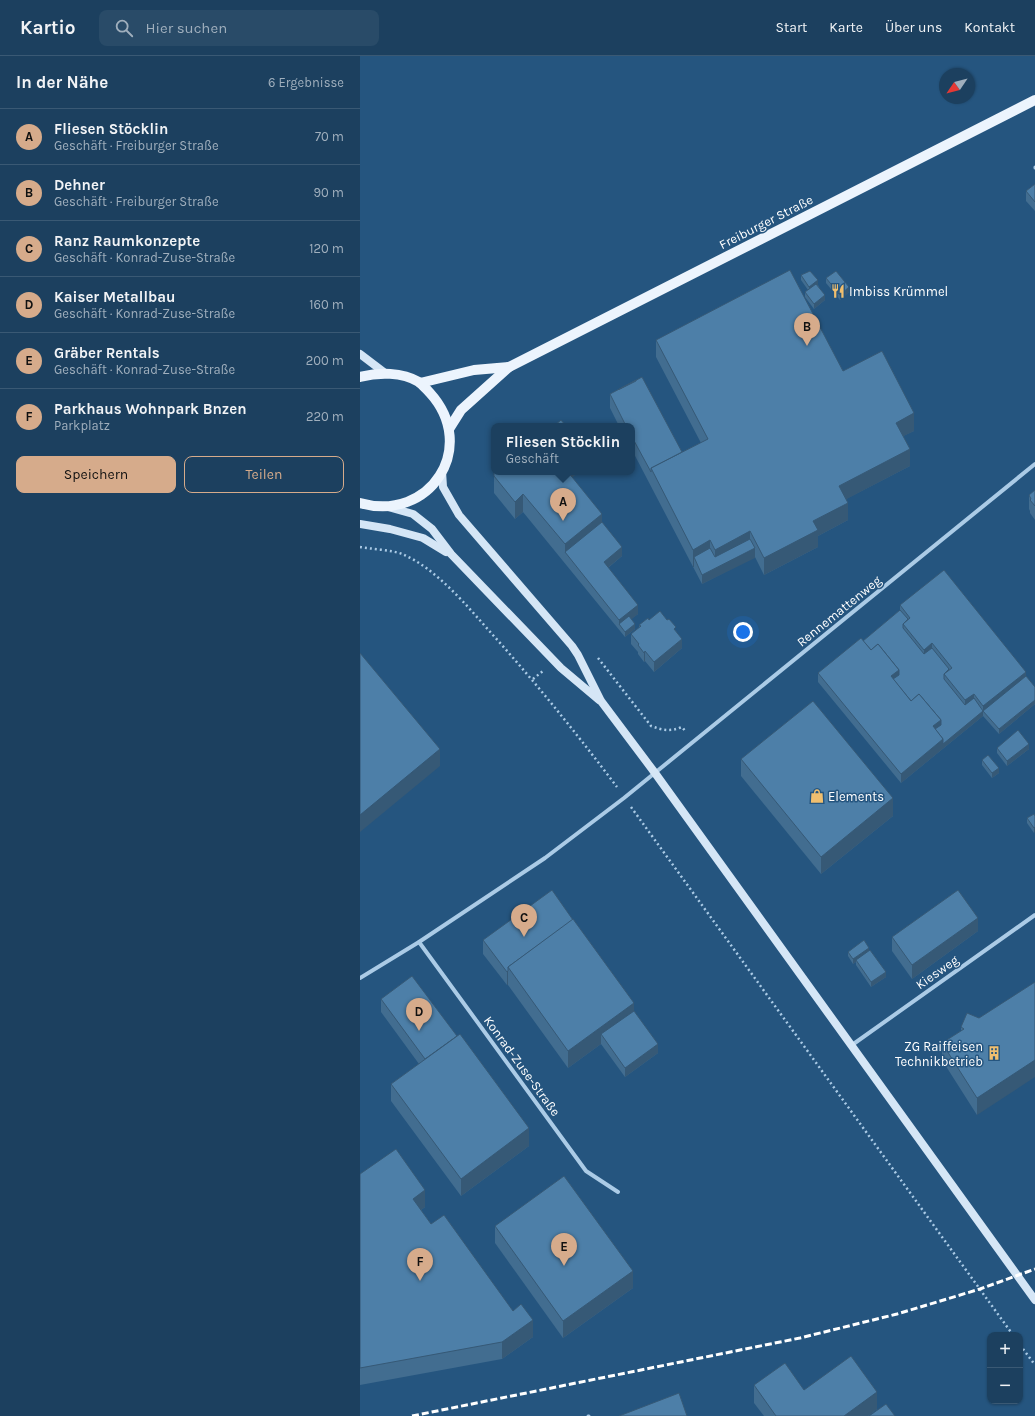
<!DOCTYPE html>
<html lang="de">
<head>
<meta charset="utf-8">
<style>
	:root { --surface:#1c405f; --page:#294b68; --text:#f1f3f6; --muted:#a0afbd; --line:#3a5974; --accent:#d6ab8b }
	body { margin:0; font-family:Karla,sans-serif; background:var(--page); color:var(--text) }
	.controls { position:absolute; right:12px; bottom:12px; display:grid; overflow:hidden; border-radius:8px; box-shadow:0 1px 3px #0004 }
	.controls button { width:36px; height:36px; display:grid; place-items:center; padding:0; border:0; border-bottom:1px solid var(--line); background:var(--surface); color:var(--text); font:20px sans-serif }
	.compass { position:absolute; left:579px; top:12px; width:36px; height:36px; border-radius:50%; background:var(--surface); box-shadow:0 1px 3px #0004; rotate:235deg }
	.you { position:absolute; left:383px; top:576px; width:14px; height:14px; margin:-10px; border:3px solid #fff; border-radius:50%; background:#1a73e8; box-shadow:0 0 0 6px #1a73e833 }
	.badge { display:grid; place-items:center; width:26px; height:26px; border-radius:50%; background:var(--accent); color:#111; font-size:13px; font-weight:700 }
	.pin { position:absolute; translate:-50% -33px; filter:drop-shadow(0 1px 2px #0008) }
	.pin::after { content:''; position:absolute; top:21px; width:14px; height:12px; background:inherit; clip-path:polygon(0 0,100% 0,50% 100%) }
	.popup { position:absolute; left:131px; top:367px; width:144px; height:52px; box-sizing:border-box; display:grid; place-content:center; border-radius:8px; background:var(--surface); filter:drop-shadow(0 1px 3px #0005); font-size:13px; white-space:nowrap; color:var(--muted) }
	.popup b { font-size:15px; color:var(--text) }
	.popup::after { content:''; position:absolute; left:50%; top:100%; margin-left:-8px; border:8px solid transparent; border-top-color:var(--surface) }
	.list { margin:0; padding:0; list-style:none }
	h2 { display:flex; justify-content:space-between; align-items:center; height:52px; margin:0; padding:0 16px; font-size:17px }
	h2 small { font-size:13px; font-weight:400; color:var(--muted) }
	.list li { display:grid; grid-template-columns:26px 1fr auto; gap:12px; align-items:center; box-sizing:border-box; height:56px; padding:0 16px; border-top:1px solid var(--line) }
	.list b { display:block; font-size:15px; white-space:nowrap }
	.list p { margin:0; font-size:13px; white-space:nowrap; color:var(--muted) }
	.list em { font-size:13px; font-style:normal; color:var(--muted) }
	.actions { display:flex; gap:8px; padding:12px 16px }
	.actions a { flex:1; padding:9px 0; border:1px solid var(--accent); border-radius:8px; text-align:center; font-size:14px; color:var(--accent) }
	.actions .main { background:var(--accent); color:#111 }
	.icon { flex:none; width:22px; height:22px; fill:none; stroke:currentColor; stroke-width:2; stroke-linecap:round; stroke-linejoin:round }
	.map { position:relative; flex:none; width:675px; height:1360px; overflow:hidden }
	header { display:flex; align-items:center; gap:24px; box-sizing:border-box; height:56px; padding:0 20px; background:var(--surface); border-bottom:1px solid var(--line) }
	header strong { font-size:19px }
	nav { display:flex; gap:22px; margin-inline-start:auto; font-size:14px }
	.search { width:280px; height:36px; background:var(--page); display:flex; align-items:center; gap:10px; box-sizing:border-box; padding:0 14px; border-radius:8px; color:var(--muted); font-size:15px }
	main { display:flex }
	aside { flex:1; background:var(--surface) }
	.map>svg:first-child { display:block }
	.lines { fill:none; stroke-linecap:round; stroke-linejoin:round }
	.path { stroke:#abcbe6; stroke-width:2.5; stroke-dasharray:2 3; stroke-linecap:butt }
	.lane { stroke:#abcbe6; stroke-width:3 }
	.street { stroke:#abcbe6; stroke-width:4 }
	.secondary { stroke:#d5e6f6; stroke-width:8 }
	.primary { stroke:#ecf4fd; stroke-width:10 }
	.rail { stroke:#fff; stroke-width:3; stroke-dasharray:7 3; stroke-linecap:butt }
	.wall { fill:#426d90 }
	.shaded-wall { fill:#365976 }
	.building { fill:#4d7fa8; stroke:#365976 }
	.labels { text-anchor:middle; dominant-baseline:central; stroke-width:3; stroke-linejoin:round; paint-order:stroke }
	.street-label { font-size:13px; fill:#fff; stroke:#25557f }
	.poi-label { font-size:13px; fill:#fff; stroke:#25557f; text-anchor:start }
</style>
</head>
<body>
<header>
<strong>Kartio</strong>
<div class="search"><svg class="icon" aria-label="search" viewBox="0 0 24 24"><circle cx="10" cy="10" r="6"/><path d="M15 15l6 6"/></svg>Hier suchen</div>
<nav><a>Start</a><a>Karte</a><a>Über uns</a><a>Kontakt</a></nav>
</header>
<main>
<aside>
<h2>In der Nähe<small>6 Ergebnisse</small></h2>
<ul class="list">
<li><span class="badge">A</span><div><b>Fliesen Stöcklin</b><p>Geschäft · Freiburger Straße</p></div><em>70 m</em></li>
<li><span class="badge">B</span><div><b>Dehner</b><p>Geschäft · Freiburger Straße</p></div><em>90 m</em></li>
<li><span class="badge">C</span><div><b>Ranz Raumkonzepte</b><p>Geschäft · Konrad-Zuse-Straße</p></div><em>120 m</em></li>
<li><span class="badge">D</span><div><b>Kaiser Metallbau</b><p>Geschäft · Konrad-Zuse-Straße</p></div><em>160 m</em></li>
<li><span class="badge">E</span><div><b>Gräber Rentals</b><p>Geschäft · Konrad-Zuse-Straße</p></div><em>200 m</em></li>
<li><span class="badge">F</span><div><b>Parkhaus Wohnpark Bnzen</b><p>Parkplatz</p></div><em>220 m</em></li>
</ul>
<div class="actions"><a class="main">Speichern</a><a>Teilen</a></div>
</aside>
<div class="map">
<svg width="675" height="1360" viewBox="0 0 675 1360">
	<rect width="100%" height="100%" fill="#25557f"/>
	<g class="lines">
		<g class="path">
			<path d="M0,491C11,493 32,494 42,498C76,512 108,551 132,578C176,627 217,678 257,731"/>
			<path d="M238,602L291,670C302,674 310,676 322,671L326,676"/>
			<polyline points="173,623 183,615"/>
			<polyline points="271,751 653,1279"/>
			<polyline points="660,1289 675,1309"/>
		</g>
		<g class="lane">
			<polyline points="675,111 675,112"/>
			<polyline points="228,1360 229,1360"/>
		</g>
		<g class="street">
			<polyline points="59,886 226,1115 258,1136"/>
			<polyline points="0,922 59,886 185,802 264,742 675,408"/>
			<polyline points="492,989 675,859"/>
		</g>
		<g class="secondary">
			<polyline points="0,298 25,317"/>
			<polyline points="82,415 83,431 99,459 212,590 218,599 241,645 295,717 675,1244"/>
			<polyline points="28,451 53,458 72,473 91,498 201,612 239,644"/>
			<polyline points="0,468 30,473 63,482 86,496"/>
		</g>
		<g class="primary">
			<path d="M0,321C19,316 42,316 59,326C63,329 67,334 70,337C119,391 70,467 0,447"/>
			<polyline points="60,327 114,314 149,311"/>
			<polyline points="89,373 101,354 149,311 675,44"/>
		</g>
		<polyline class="rail" points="52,1360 440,1282 537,1258 620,1233 675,1213"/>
	</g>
	<g class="wall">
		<polygon points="675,128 675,155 666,145 666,135"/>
		<polygon points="441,219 458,229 465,244 454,253 445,241 445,236 448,234 441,224"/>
		<polygon points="466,222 489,236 480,244 466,227"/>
		<polygon points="296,284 483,315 554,375 543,380 550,410 486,443 488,464 458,480 458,491 404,519 395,501 342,528 272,394 272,370 259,370 250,352 250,338 259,333 322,396 341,387 296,301"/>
		<polygon points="134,416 219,416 212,421 242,466 262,500 248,512 278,558 271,563 275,573 265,581 163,456 155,463 134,437"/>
		<polygon points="675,434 675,464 670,457 670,455 669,453 669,439"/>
		<polygon points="540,549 666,620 675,631 675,648 639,678 623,660 541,727 458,626 458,617 503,585 540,554"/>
		<polygon points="289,564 316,575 322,592 294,616 285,605 284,606 278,598 278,596 271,588 271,578 279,572 279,569"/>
		<polygon points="637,692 669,693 647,710 637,697"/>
		<polygon points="381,703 533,760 461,818 381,720"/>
		<polygon points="622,704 639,717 632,722 622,709"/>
		<polygon points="675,760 674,777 667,767 667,762"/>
		<polygon points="618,875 552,923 532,895 532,881"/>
		<polygon points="123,884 274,955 298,997 265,1021 241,988 208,1012 148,929 147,929 123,898"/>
		<polygon points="509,895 526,921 511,931 496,909 496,906 493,908 488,900 488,896"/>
		<polygon points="21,943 169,1090 101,1140 31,1045 31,1028 59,1008 21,956"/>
		<polygon points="619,962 617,1059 582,1004 582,987 601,975 601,971"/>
		<polygon points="0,1118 65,1151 61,1154 71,1168 153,1255 173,1281 142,1303 0,1329"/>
		<polygon points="135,1170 273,1232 203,1282 135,1187"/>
		<polygon points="394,1329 444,1334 517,1353 508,1360 404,1360 394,1347"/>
	</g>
	<g class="shaded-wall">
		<polygon points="458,224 458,229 449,235 449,231"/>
		<polygon points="489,231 489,236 480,244 480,239"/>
		<polygon points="465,239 465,244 454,253 454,248"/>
		<polygon points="554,357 554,375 536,384 536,367"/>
		<polygon points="550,393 550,410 479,447 479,430"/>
		<polygon points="204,416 219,416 204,428"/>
		<polygon points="163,438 163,456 155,463 155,446"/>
		<polygon points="488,447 488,464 458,480 458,491 404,519 404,502 453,465"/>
		<polygon points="242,458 242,475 205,496 205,488"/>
		<polygon points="390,475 390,492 355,511 355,494"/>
		<polygon points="350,484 350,502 334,501 334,511 333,511 333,494"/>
		<polygon points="262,491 262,500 244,515 244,506"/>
		<polygon points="395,492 395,502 342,528 342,519"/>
		<polygon points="278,549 278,558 262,571 259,568 259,564"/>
		<polygon points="275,568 275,573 265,581 265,576"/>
		<polygon points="322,583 322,592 294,616 294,606"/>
		<polygon points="572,587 572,597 564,603 564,594"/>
		<polygon points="285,595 285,605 284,606 284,597"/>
		<polygon points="539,614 539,623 534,628 531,620"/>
		<polygon points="666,616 666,625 623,655 623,660 541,727 541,718 583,683 623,655 623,650"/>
		<polygon points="614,638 614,647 605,654 605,644"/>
		<polygon points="675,644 675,648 639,678 639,673"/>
		<polygon points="581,664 581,674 575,678 573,670"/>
		<polygon points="669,688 669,693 647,710 647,705"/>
		<polygon points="80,693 80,710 0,776 0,759"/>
		<polygon points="639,712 639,717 632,722 632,717"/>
		<polygon points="533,742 533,760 461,818 461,801"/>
		<polygon points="675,771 675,776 674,777 674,772"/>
		<polygon points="618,862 618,875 552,923 552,909"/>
		<polygon points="509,892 509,896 496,904 496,906 493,908 493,903"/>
		<polygon points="148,915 148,929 147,929 147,916"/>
		<polygon points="526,916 526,921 511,931 511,926"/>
		<polygon points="274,947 274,964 241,978 241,988 208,1012 208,995"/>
		<polygon points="298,988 298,997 265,1021 265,1012"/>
		<polygon points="675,1004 675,1021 617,1059 617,1042"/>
		<polygon points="169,1072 169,1090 101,1140 101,1123"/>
		<polygon points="65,1134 65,1151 53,1160 53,1143"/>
		<polygon points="273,1215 273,1232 203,1282 203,1265"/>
		<polygon points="173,1264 173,1281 142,1303 142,1286"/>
		<polygon points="517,1336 517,1353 508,1360 484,1360"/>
	</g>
	<g class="building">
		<polygon points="675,128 675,146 666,135"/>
		<polygon points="430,214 483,315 522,295 554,357 536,367 550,393 479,430 488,447 453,465 458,474 404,502 390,475 355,494 350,484 333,494 291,412 348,383 296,284"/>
		<polygon points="450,215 458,224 449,231 441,219"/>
		<polygon points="476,215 489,231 480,239 466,222"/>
		<polygon points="456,228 465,239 454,248 445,236"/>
		<polygon points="282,321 322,396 291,412 291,416 272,381 272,370 266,370 250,338"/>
		<polygon points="276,324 276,325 260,333 259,333"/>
		<polygon points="201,364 206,370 194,370"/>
		<polygon points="134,416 208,416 242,458 205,488 163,438 155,446 134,420"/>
		<polygon points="675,434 675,450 670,444 671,443 669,439"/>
		<polygon points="242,466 262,491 244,506 278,549 259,564 205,496"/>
		<polygon points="390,483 395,492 342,519 334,501 350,492 355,501"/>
		<polygon points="584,514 666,616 623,650 614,638 605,644 584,618 592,612 572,587 564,594 543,568 550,562 540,549"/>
		<polygon points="540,554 548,563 543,568 543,572 564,598 572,592 589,613 584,618 584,623 605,649 614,642 623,655 583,688 583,683 575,673 581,669 581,664 559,638 551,645 533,623 539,619 539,614 518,588 511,594 503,585"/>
		<polygon points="300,555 307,564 309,563 316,571 314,573 322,583 294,606 285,595 284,597 278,589 279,588 271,578 281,570 279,569 288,562 289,564"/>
		<polygon points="269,560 275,568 265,576 259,568"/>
		<polygon points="501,582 511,594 518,588 539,614 531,620 551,645 559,638 581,664 573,670 583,683 541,718 458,617"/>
		<polygon points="0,597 80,693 0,759"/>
		<polygon points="666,620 675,631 675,644 639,673 623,655"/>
		<polygon points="453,645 533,742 461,801 381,703"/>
		<polygon points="658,674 669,688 647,705 637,692"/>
		<polygon points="628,699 639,712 632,717 622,704"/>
		<polygon points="674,758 675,760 675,771 674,772 667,762"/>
		<polygon points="192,834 213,864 148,911 148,915 147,916 123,884"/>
		<polygon points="598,834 618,862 552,909 532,881"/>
		<polygon points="213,863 274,947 208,995 148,911"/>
		<polygon points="504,884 509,892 493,903 488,896"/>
		<polygon points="510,894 526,916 511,926 496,904"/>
		<polygon points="52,920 97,980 65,1003 21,943"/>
		<polygon points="675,926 675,1004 617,1042 582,987 604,973 601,971 607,957 619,962"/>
		<polygon points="274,955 298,988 265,1012 241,978"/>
		<polygon points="100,978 169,1072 101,1123 31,1028"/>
		<polygon points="36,1093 65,1134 53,1143 71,1168 84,1159 153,1255 161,1248 173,1264 142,1286 0,1312 0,1118"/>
		<polygon points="204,1120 273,1215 203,1265 135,1170"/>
		<polygon points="491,1300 517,1336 484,1360 416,1360 394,1329 425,1307 444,1334"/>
		<polygon points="319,1337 327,1360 259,1360"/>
		<polygon points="526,1348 535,1360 509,1360"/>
	</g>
	<defs>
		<symbol id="restaurant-bare" viewBox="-9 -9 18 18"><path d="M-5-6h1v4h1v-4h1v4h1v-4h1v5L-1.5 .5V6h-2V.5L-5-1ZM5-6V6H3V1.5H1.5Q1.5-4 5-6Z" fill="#f0bf6f" stroke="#25557f" stroke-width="2.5" paint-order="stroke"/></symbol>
		<symbol id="shop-bare" viewBox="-9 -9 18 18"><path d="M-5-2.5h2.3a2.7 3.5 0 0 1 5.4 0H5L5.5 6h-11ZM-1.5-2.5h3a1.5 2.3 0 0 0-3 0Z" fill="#f0bf6f" stroke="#25557f" stroke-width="2.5" paint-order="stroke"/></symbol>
		<symbol id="building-bare" viewBox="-9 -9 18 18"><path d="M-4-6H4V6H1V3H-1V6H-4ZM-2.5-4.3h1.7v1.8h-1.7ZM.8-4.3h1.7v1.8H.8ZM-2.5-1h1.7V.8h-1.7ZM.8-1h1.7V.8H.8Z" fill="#f0bf6f" stroke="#25557f" stroke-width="2.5" paint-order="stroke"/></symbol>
	</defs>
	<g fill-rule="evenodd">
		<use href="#restaurant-bare" x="468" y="225" width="20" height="20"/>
		<use href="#shop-bare" x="447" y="730" width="20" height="20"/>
		<use href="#building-bare" x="624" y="987" width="20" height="20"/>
	</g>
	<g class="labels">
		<g class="street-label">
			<text transform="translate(406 166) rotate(-27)">Freiburger Straße</text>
			<text transform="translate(479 555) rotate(-39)">Rennemattenweg</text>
			<text transform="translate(577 916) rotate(-35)">Kiesweg</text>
			<text transform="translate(162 1010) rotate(54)">Konrad-Zuse-Straße</text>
		</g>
		<g class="poi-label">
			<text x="489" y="235">Imbiss Krümmel</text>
			<text x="468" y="740">Elements</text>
			<text x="623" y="990" text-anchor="end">ZG Raiffeisen<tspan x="623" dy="15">Technikbetrieb</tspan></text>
		</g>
	</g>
</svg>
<div class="controls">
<button>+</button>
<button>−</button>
</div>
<svg class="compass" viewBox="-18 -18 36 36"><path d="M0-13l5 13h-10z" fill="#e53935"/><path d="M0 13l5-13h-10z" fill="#a0afbd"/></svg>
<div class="you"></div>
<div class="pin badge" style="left:203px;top:465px">A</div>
<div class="popup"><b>Fliesen Stöcklin</b>Geschäft</div>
<div class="pin badge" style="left:447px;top:290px">B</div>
<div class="pin badge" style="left:164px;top:881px">C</div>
<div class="pin badge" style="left:59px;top:975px">D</div>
<div class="pin badge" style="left:204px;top:1210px">E</div>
<div class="pin badge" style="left:60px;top:1225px">F</div>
</div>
</main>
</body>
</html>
